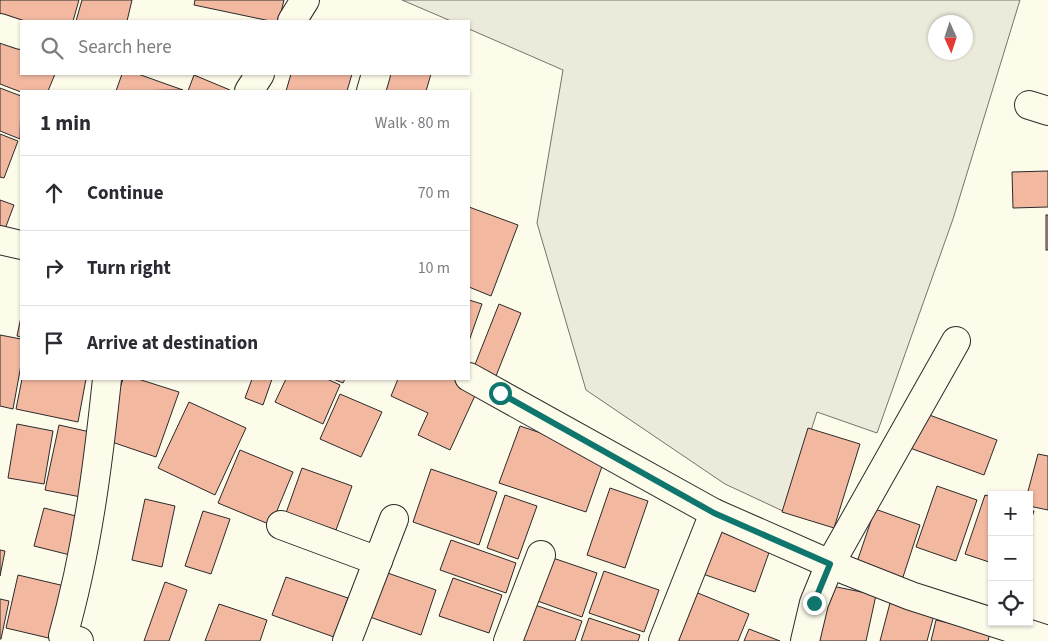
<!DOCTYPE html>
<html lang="en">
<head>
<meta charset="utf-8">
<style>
	:root { --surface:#fff; --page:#f7f7f7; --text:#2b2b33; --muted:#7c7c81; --line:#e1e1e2 }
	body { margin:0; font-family:"Source Sans 3",sans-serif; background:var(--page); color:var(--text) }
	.controls { position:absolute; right:15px; bottom:15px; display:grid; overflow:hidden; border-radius:0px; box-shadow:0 1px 4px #0004 }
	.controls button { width:45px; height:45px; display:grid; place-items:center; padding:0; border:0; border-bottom:1px solid var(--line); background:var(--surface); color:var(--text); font:25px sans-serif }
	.compass { position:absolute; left:928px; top:15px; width:45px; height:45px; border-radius:50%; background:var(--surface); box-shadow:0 1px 4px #0004; rotate:177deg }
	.stop { position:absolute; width:15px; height:15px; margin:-11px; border:4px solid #0f766e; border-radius:50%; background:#fff }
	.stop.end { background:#0f766e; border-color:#fff; box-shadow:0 1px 5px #0008 }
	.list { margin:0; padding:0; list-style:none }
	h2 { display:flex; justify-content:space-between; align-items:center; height:65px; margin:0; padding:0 20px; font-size:21px }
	h2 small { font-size:16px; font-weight:400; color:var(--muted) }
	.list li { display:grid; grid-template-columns:32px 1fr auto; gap:15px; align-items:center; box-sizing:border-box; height:75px; padding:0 20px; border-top:1px solid var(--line) }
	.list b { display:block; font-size:19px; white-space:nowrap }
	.list em { font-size:16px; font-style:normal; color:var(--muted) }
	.icon { flex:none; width:28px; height:28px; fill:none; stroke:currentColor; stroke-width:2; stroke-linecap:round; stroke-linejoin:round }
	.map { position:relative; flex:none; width:1048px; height:641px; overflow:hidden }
	.search { position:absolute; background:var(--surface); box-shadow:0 1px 4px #0004; left:20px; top:20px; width:450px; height:55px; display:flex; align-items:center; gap:12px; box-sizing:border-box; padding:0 18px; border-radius:0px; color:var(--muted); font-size:19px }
	.panel { position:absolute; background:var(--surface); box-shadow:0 1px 4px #0004; left:20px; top:90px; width:450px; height:290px; border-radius:0px }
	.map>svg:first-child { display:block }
	.green { fill:#ecebdb; stroke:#74746e; fill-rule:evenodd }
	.building { fill:#f2b8a0; stroke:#2b2b2b }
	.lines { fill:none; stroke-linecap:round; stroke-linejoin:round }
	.minor-casing { stroke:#2b2b2b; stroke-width:30 }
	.minor { stroke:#fdfbea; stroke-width:28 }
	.route { stroke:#0f766e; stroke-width:6 }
</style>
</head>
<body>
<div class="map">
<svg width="1048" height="641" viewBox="0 0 1048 641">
	<rect width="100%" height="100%" fill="#fdfbea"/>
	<path class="green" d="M402,0H1020L953,219L877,433L817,412L785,512L725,484L586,390L537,223L563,70L469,29V21H451ZM936,22H966V52H936Z"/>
	<g class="building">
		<polygon points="0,0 79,0 73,21 21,21 0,16"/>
		<polygon points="82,0 132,0 127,21 76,21"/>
		<polygon points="195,0 284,0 279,21 270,21 194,5"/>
		<polygon points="0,33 21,42 21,74 55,74 48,91 21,92 0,84"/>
		<polygon points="122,74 138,74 183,90 116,91"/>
		<polygon points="291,74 352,74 347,91 286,91"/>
		<polygon points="381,74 431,74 426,91 376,91"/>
		<polygon points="194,75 230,90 229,91 188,91"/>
		<polygon points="0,88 21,96 20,139 0,131"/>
		<polygon points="0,134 18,141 4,178 0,177"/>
		<polygon points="1048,171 1048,207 1013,208 1012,172"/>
		<polygon points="0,200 14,205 2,237 0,236"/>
		<polygon points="469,207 518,225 491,296 469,287"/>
		<rect x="1046" y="215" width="2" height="35"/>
		<polygon points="469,300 482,304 469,341"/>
		<polygon points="499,304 521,313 496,376 474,367"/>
		<polygon points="21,317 21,337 17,336"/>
		<polygon points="0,335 21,339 21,365 13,409 0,406"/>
		<polygon points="22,379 86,379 78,422 16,409"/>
		<polygon points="123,379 138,379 179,392 156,457 103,439"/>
		<polygon points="252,379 272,379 263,405 245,398"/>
		<polygon points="286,379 327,379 340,385 323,424 275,402"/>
		<polygon points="333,379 345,379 343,383"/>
		<polygon points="398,379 457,379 478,389 450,450 418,435 428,413 391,396"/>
		<polygon points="340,394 382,412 361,457 320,439"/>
		<polygon points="189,402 246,428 215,495 158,468"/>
		<polygon points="924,413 997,440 984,475 910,448"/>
		<polygon points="17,424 53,431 44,484 8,478"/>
		<polygon points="59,425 99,434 86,498 45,490"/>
		<polygon points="520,426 606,455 586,512 499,483"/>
		<polygon points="808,428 860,444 834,528 782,512"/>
		<polygon points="240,450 293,472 271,525 218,503"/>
		<polygon points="1038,454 1048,456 1048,510 1029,506 1029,495 1027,495"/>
		<polygon points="302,468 352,486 336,530 286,513"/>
		<polygon points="431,469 497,492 479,545 413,522"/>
		<polygon points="937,486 977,500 956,561 916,547"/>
		<polygon points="610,488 648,501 625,568 587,555"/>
		<polygon points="505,495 537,506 518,559 487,548"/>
		<polygon points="985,495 992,497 992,563 965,554"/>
		<polygon points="145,499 175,506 162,567 132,560"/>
		<polygon points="44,508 84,518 74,556 34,546"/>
		<polygon points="875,509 920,525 902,580 856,565"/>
		<polygon points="1029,510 1034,511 1029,526"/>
		<polygon points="203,511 230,519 211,574 185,566"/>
		<polygon points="714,526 771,547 755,592 697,572"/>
		<polygon points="451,540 516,563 506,593 440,570"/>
		<polygon points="0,550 5,551 0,576"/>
		<polygon points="547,556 597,573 582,617 532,599"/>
		<polygon points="382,571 436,590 421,635 367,616"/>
		<polygon points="604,571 659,590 644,632 589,613"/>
		<polygon points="18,575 69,587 57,640 6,628"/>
		<polygon points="286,577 348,598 334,637 272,615"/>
		<polygon points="453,578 502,595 489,633 439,616"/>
		<polygon points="165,582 187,590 169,641 144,641"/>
		<polygon points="827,585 876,595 866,641 815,641"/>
		<polygon points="693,591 749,614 738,641 672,641"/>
		<polygon points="0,599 9,601 1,639 0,639"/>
		<polygon points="529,603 582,621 575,641 516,641"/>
		<polygon points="890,603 934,615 927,641 880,641"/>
		<polygon points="219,604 267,620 260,641 205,641"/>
		<polygon points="589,618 640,635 638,641 581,641"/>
		<polygon points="936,620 990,633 988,641 931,641"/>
		<polygon points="749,629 780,641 744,641"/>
	</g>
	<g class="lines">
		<defs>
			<g id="minor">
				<polyline points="292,21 305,0"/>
				<polyline points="0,28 21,35"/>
				<polyline points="249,91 260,74"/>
				<polyline points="371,91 376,74"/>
				<polyline points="1029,105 1048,111"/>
				<polyline points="0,240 21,245"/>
				<polyline points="469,377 714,513 830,564 911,596 1048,640"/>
				<polyline points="281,525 378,561"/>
				<path d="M79,641L63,636C87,552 98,465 107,379"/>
				<polyline points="347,641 394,519"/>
				<polyline points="508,641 541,555"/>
				<polyline points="663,641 714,513"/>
				<polyline points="805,641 814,603 830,564 956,341"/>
			</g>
		</defs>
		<use href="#minor" class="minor-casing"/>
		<use href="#minor" class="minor"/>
	</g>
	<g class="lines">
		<polyline class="route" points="500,393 714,513 830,564 814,603"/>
	</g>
</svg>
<div class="controls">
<button>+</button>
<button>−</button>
<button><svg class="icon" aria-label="locate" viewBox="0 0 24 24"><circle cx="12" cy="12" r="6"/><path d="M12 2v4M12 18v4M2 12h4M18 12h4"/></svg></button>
</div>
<svg class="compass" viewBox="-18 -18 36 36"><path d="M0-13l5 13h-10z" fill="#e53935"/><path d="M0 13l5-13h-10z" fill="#7c7c81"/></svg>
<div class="stop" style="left:500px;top:393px"></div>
<div class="stop end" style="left:814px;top:603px"></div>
<div class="search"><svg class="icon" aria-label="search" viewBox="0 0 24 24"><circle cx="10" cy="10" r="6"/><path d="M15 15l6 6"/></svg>Search here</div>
<section class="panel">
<h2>1 min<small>Walk · 80 m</small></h2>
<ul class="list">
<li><svg class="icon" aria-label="ahead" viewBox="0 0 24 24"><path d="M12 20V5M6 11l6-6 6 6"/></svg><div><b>Continue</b></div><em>70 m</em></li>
<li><svg class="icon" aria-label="right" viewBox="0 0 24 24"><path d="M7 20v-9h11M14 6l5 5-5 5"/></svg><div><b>Turn right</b></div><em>10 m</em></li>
<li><svg class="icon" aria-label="arrive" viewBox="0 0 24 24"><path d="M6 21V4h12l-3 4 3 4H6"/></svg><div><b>Arrive at destination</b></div></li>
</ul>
</section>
</div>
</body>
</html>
